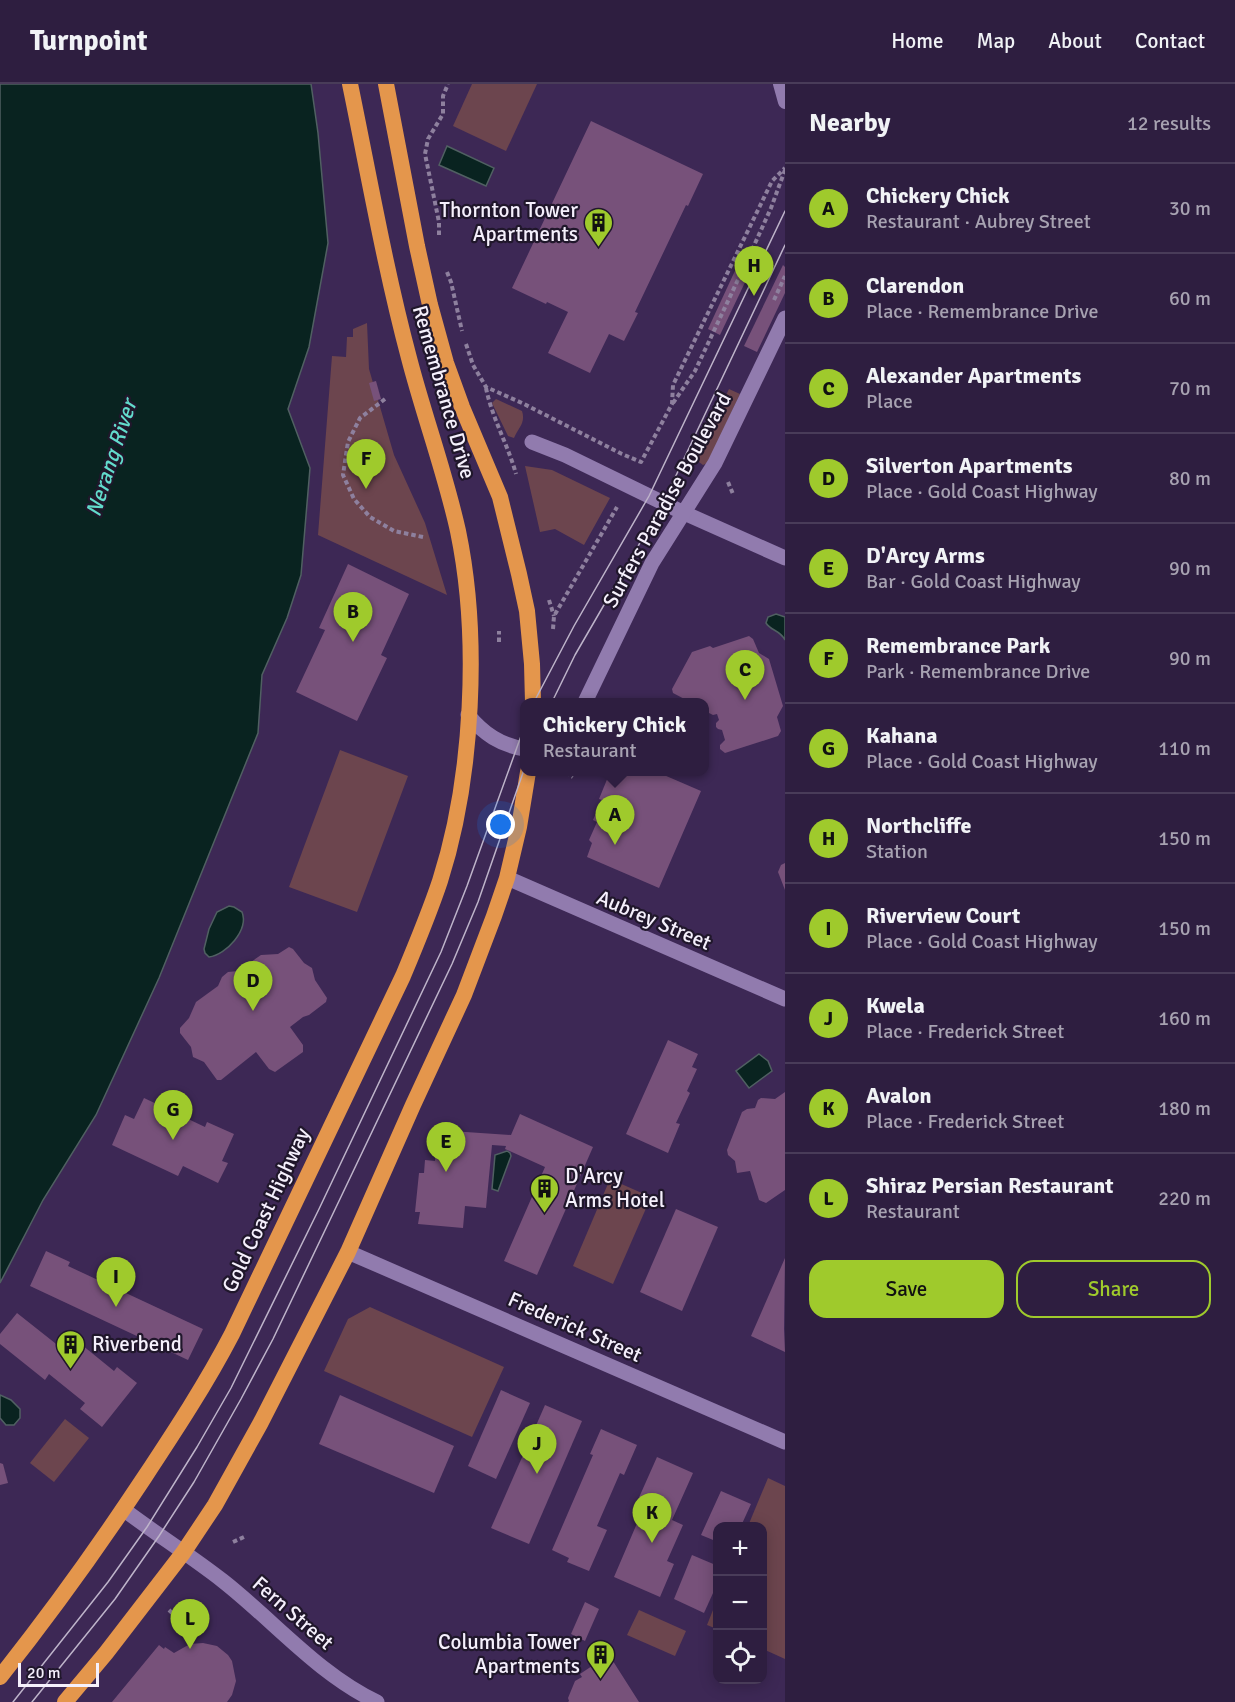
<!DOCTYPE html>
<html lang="en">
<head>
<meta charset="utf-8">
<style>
	:root { --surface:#2e1e40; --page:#362747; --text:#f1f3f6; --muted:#a7a2b1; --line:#493c59; --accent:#9fca2c }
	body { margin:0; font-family:Signika,sans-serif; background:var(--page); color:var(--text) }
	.controls { position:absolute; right:18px; bottom:18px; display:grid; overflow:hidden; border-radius:12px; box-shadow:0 3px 15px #0003 }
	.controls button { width:54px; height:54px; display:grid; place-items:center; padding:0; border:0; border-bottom:2px solid var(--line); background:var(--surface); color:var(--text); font:30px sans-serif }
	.scale { position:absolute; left:18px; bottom:15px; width:81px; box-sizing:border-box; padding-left:6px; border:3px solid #f5f0fc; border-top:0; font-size:16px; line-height:21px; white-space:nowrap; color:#f5f0fc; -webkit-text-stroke:4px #20172b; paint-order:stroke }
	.you { position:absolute; left:501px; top:741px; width:21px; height:21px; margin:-15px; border:4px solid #fff; border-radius:50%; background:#1a73e8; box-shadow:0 0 0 9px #1a73e833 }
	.badge { display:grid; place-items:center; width:39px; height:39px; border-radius:50%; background:var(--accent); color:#111; font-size:20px; font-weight:700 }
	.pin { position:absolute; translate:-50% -50px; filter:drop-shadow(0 2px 3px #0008) }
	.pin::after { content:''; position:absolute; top:32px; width:21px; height:18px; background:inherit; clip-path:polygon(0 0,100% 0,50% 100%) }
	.popup { position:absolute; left:520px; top:614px; width:189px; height:78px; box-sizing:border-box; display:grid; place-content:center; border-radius:12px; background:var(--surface); filter:drop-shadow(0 2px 4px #0005); font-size:20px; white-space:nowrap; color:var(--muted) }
	.popup b { font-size:22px; color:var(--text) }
	.popup::after { content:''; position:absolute; left:50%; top:100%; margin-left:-12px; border:12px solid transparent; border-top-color:var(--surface) }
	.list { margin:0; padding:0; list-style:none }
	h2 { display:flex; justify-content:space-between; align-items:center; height:78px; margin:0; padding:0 24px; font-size:26px }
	h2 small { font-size:20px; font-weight:400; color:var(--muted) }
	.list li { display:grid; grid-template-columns:39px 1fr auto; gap:18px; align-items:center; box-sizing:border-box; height:90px; padding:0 24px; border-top:2px solid var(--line) }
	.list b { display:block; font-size:22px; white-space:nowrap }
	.list p { margin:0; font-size:20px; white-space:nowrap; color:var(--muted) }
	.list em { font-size:20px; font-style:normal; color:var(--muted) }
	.actions { display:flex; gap:12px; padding:18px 24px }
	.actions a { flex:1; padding:14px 0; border:2px solid var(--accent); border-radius:18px; text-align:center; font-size:21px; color:var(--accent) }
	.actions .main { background:var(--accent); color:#111 }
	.icon { flex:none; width:33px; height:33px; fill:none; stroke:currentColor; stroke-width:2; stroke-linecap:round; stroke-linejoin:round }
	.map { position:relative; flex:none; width:785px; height:1618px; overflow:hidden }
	header { display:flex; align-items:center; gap:36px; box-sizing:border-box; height:84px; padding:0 30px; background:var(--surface); border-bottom:2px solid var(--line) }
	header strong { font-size:28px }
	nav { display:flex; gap:33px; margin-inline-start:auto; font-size:21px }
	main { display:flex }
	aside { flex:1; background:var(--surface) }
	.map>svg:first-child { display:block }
	.green { fill:#6c454e }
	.water { fill:#092320; stroke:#506062; stroke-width:1.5 }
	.building { fill:#77517a }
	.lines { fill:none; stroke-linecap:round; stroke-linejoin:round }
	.path { stroke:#8e809e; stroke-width:4; stroke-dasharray:4.5 3; stroke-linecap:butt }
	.service { stroke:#917bae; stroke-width:14 }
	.minor { stroke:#917bae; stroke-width:15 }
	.tertiary { stroke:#917bae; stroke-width:15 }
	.trunk { stroke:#e4964c; stroke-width:16 }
	.tram { stroke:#beb4ca; stroke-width:1.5 }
	.labels { text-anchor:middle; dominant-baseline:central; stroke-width:4.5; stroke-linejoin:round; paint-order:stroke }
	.poi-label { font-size:21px; fill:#f5f0fc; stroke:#20172b; text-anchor:end }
	.street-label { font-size:21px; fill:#f5f0fc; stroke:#20172b }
	.water-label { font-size:22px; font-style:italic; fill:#62dbcc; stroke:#20172b }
</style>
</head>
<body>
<header>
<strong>Turnpoint</strong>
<nav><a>Home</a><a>Map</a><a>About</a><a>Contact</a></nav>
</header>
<main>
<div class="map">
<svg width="785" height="1618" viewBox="0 0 785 1618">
	<rect width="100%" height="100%" fill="#3d2855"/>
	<g class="green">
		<polygon points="472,0 537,0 506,67 453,42"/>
		<polygon points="367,239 369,285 394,371 425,439 447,511 318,451 332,272 346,273 347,253 353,253 353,245"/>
		<polygon points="729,305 740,310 708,379 703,381 695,375"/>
		<path d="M496,315L522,327C526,339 518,344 514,354L508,352L492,319Z"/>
		<polygon points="525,382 552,386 610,414 584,461 555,445 540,448"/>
		<polygon points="340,666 408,692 357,828 289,803"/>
		<polygon points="610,1095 651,1113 613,1200 573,1182"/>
		<polygon points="370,1223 504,1283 472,1353 324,1287 348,1235"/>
		<polygon points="65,1335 89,1354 54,1398 30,1379"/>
		<polygon points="768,1394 785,1402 785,1575 763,1565 762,1442 748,1442"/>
		<polygon points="717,1516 718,1545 717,1545 707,1541"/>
		<polygon points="639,1526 686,1547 675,1572 627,1551"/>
	</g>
	<g class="water">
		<polygon points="0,0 311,0 318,49 328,159 309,263 288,325 310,384 301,491 287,534 262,591 258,649 159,894 96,1031 43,1116 0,1199"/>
		<polygon points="447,62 494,84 486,102 439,81"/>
		<path d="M776,530L785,533V556C780,546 771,547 766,539L768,533Z"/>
		<path d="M229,822L234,823L242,828C249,846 226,871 209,873L205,869L204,865L209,845L217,828Z"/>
		<polygon points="759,970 768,977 772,987 749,1004 736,987"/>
		<polygon points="507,1067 510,1069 511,1072 498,1107 492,1105 495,1071"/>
		<polygon points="0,1311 11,1316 20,1325 20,1334 14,1341 6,1341 0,1334"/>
	</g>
	<g class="building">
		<polygon points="591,37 703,90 688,122 686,121 635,228 638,229 624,257 609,250 590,289 548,269 568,228 547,218 546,220 512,204"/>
		<polygon points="746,163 759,169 720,251 708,245"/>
		<polygon points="783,181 785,183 785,209 757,268 744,262"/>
		<polygon points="376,297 381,315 374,317 369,299"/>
		<polygon points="348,480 409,510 381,571 387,574 357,637 296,608 325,546 319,544"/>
		<polygon points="749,552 753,555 759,569 769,575 783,622 777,633 781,647 778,652 725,669 720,665 720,661 725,656 722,646 718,645 716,643 716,639 719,636 717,630 713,631 705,627 705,618 690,618 673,609 672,605 692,568 710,562 713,564"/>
		<polygon points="607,688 657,688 701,707 659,804 587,773 592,759 589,756 597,738 593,736 602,716 599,715 608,693 605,692"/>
		<polygon points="785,779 785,806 778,788 781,781"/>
		<polygon points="289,863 293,865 304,879 312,884 315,896 327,914 326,918 309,931 303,933 290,943 303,961 303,968 275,988 269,985 256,968 221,996 217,996 204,978 193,973 191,963 180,949 180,944 189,934 196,918 218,902 222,893 228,888 238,887 261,871 278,870"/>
		<polygon points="668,956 698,970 692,983 697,985 687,1007 690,1009 676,1039 680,1040 668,1069 626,1050"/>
		<polygon points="785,1008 785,1106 766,1119 759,1116 750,1087 737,1089 735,1077 728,1071 727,1066 742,1028 747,1025 755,1024 758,1016 761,1014 775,1015"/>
		<polygon points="144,1014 205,1043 207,1038 234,1050 222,1077 228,1079 218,1099 183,1082 178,1092 112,1061 125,1031 134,1035"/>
		<polygon points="520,1030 593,1063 537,1191 504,1177 545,1083 505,1065 506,1062 492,1061 486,1124 465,1122 463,1144 418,1140 420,1128 415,1128 419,1089 424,1089 425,1076 435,1077 436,1059 450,1061 451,1047 511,1051"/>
		<polygon points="676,1125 718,1143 682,1227 640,1208"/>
		<polygon points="46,1167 70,1178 68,1182 203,1245 188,1276 30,1202"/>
		<polygon points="785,1174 784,1245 785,1268 751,1252"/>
		<polygon points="17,1229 65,1267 66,1265 74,1271 82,1261 114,1287 117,1283 137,1299 102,1343 80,1325 85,1319 49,1290 45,1296 0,1260 0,1250"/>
		<polygon points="501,1306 530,1319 496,1395 468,1382"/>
		<polygon points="340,1311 454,1362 434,1409 319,1360"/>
		<polygon points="545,1321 582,1337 529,1460 491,1444"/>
		<polygon points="601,1345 637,1361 624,1391 620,1389 597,1442 607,1446 589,1487 567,1478 569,1474 552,1466 593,1371 590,1370"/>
		<polygon points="657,1373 693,1389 672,1436 683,1441 667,1477 674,1480 660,1513 614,1493 641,1430 633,1427"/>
		<polygon points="0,1379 3,1380 8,1399 0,1401"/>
		<polygon points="721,1407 751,1420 741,1442 718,1442 718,1458 701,1451"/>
		<polygon points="692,1471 718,1482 718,1498 704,1529 674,1515"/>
		<polygon points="585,1518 599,1525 585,1557 571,1550"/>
		<polygon points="203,1559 217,1562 228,1571 232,1577 236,1597 232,1611 227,1618 112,1618 159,1561 164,1565 165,1563 174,1569 190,1560"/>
		<polygon points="604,1574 611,1574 639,1618 568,1618 569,1617 568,1614 575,1597 582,1593 580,1590"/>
	</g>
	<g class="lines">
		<g class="path">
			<polyline points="439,151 439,138 425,70 428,55 443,30 443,12 448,0"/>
			<polyline points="447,188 451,198 462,247"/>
			<polyline points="774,216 785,192"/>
			<polyline points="466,260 473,281 486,303 522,319 622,370 641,378 672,320 673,301 772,97 785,84"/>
			<path d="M486,304C492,334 508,361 516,390"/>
			<polyline points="385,315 360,334 348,358 343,391 354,415 370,433 394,447 423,453"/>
			<polyline points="673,319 695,287 752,166 771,124 785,86"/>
			<polyline points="728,398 733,410"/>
			<polyline points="549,516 554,532"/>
			<polyline points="553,545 554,532 617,423"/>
			<polyline points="499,558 499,547"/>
			<polyline points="566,688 573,693"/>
			<polyline points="233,1458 244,1453"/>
			<polyline points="169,1526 179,1536 189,1522"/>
		</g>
		<polyline class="service" points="780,0 785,18"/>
		<g class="minor">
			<polyline points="532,358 565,371 684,429 785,474"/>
			<polyline points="507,794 785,915"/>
			<polyline points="348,1168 785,1358"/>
		</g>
		<g class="tertiary">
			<polyline points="585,618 652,479 715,379 785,234"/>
			<path d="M468,631C484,650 500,661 525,665"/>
			<path d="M123,1425C156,1450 191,1472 223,1497C274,1537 318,1590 377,1618"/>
		</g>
		<g class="trunk">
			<polyline points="386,0 417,162 430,221 446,279 462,323 500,413 519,490 527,527 532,580 533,618"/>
			<path d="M0,1593C51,1529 99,1462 144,1394C175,1347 206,1300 232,1250L403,892C416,861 429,830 440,797C473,694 480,553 458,447C445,388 424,332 409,274C385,184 369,92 350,0"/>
			<polyline points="65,1618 106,1569 183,1469 215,1421 260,1340 348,1168 413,1021 464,911 494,832 507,794 519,743 528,688"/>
		</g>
		<g class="tram">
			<polyline points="534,618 574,542 649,412 785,127"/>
			<polyline points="552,618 575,571 663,419 785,161"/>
			<polyline points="13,1618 108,1498 147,1443 197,1363 231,1304 319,1125 441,868 467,802 525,641"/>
			<polyline points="32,1618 115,1515 159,1452 194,1398 241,1315 273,1255 339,1117 452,880 478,818 525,683"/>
		</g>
	</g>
	<defs>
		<symbol id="building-pin" viewBox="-11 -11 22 30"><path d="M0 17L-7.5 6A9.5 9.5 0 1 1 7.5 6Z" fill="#9fca2c" stroke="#20172b"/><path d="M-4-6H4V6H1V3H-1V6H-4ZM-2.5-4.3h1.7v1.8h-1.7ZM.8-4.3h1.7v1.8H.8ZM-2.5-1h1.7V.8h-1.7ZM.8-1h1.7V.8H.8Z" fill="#111"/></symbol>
	</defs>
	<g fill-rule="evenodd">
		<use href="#building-pin" x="582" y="122" width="33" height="45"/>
		<use href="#building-pin" x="528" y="1088" width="33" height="45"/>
		<use href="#building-pin" x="54" y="1244" width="33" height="45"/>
		<use href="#building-pin" x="584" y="1554" width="33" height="45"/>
	</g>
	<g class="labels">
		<g class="poi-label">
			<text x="578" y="126">Thornton Tower<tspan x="578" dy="24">Apartments</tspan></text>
			<text x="565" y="1092" text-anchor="start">D'Arcy<tspan x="565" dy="24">Arms Hotel</tspan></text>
			<text x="92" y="1260" text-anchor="start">Riverbend</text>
			<text x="580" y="1558">Columbia Tower<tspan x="580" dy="24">Apartments</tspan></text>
		</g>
		<g class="street-label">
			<text transform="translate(444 308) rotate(74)">Remembrance Drive</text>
			<text transform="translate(667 416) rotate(-61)">Surfers Paradise Boulevard</text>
			<text transform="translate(654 836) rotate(23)">Aubrey Street</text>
			<text transform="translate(266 1126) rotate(-65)">Gold Coast Highway</text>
			<text transform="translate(575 1243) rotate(24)">Frederick Street</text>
			<text transform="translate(293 1529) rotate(41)">Fern Street</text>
		</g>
		<g class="water-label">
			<text transform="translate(111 374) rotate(-72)">Nerang River</text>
		</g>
	</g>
</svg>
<div class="controls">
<button>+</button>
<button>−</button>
<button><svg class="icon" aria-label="locate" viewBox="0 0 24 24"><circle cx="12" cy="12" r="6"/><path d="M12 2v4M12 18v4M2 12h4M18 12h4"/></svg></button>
</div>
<div class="scale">20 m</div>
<div class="you"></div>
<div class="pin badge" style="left:615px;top:761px">A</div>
<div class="popup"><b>Chickery Chick</b>Restaurant</div>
<div class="pin badge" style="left:353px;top:558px">B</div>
<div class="pin badge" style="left:745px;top:616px">C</div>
<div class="pin badge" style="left:253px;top:927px">D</div>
<div class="pin badge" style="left:446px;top:1088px">E</div>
<div class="pin badge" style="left:366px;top:405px">F</div>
<div class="pin badge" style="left:173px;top:1056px">G</div>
<div class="pin badge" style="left:754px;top:212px">H</div>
<div class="pin badge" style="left:116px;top:1223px">I</div>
<div class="pin badge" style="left:537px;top:1390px">J</div>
<div class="pin badge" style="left:652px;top:1459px">K</div>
<div class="pin badge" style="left:190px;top:1565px">L</div>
</div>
<aside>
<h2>Nearby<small>12 results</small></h2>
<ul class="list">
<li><span class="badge">A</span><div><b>Chickery Chick</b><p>Restaurant · Aubrey Street</p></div><em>30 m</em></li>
<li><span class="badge">B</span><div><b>Clarendon</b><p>Place · Remembrance Drive</p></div><em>60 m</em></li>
<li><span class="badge">C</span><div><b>Alexander Apartments</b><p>Place</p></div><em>70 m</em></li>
<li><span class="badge">D</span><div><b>Silverton Apartments</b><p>Place · Gold Coast Highway</p></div><em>80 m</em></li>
<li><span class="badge">E</span><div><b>D'Arcy Arms</b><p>Bar · Gold Coast Highway</p></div><em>90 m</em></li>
<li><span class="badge">F</span><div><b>Remembrance Park</b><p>Park · Remembrance Drive</p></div><em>90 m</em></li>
<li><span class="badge">G</span><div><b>Kahana</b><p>Place · Gold Coast Highway</p></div><em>110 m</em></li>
<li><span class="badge">H</span><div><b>Northcliffe</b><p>Station</p></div><em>150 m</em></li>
<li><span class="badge">I</span><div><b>Riverview Court</b><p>Place · Gold Coast Highway</p></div><em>150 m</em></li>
<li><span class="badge">J</span><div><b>Kwela</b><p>Place · Frederick Street</p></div><em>160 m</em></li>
<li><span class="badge">K</span><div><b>Avalon</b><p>Place · Frederick Street</p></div><em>180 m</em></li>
<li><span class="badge">L</span><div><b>Shiraz Persian Restaurant</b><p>Restaurant</p></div><em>220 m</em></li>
</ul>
<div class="actions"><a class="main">Save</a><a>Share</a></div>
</aside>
</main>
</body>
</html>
